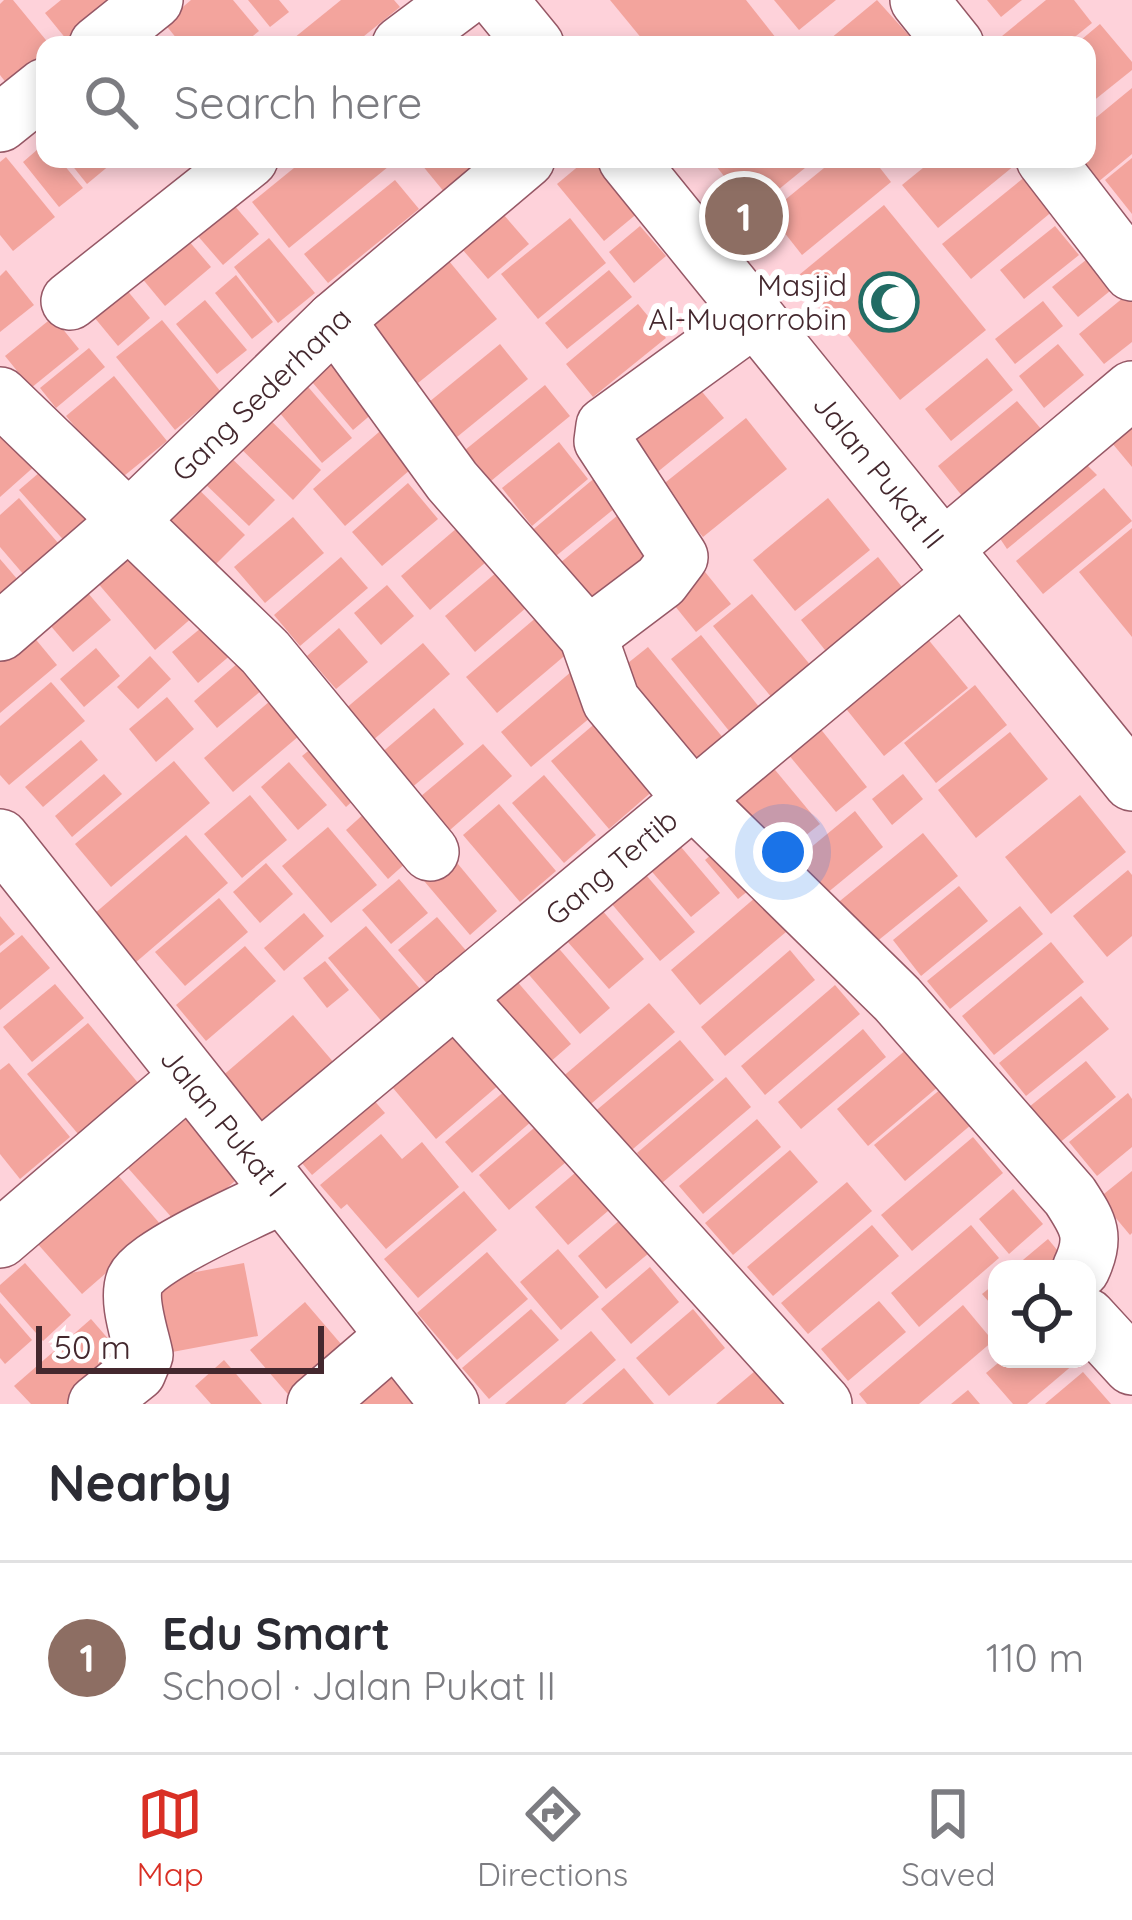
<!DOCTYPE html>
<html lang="en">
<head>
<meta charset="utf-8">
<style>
	:root { --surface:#fff; --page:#f7f7f7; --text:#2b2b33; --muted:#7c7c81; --line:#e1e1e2; --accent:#d93025 }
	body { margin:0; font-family:Quicksand,sans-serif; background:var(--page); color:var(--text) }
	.controls { position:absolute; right:36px; bottom:36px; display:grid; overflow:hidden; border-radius:24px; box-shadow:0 6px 18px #0003 }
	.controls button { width:108px; height:108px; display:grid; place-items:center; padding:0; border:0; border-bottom:3px solid var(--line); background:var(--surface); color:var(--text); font:60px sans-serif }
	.scale { position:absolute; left:36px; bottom:30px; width:288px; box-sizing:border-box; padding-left:12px; border:6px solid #44282e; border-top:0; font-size:33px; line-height:42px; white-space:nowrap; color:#44282e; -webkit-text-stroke:9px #fff; paint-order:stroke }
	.you { position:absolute; left:783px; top:852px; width:42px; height:42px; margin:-30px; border:9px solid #fff; border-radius:50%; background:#1a73e8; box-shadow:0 0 0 18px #1a73e833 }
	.badge { display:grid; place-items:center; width:78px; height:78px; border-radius:50%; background:var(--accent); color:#fff; font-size:39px; font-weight:700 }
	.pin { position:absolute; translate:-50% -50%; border:6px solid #fff; box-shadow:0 3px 12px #0006 }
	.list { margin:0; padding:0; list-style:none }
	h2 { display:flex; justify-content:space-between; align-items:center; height:156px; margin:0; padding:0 48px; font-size:51px }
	h2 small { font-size:39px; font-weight:400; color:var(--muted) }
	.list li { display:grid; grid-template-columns:78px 1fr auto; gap:36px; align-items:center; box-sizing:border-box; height:192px; padding:0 48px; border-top:3px solid var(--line) }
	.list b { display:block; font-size:45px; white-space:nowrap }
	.list p { margin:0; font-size:39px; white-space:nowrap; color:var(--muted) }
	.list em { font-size:39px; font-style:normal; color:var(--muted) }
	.icon { flex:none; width:66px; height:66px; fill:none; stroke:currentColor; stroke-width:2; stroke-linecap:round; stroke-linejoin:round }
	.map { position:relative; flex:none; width:1132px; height:1404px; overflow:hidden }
	.search { position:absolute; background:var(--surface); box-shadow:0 6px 18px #0003; left:36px; right:36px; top:36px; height:132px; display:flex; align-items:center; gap:30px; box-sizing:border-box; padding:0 42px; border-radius:24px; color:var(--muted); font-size:45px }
	.sheet { height:348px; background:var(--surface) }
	nav { display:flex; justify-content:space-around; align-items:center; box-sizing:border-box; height:168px; border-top:3px solid var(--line); background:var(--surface); font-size:33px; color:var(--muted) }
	nav a { display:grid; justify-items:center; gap:6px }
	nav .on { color:var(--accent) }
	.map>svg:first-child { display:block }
	.building { fill:#f3a49d }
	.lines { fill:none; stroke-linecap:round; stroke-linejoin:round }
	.minor-casing { stroke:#965866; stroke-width:60 }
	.minor { stroke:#fff; stroke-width:57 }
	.labels { text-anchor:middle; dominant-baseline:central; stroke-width:12; stroke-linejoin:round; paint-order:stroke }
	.poi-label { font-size:30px; fill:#44282e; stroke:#fff; text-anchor:end }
	.street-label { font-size:30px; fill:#44282e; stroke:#fff }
</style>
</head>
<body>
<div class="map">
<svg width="1132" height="1404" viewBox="0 0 1132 1404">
	<rect width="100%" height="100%" fill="#fed2da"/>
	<g class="building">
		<polygon points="4,0 13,0 50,45 45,45 45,69 15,94 0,75 0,4"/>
		<polygon points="61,0 134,0 71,45 45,13"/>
		<polygon points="191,0 233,0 259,31 242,45 182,45 164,23"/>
		<polygon points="248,0 279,0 289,12 270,27"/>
		<polygon points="341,0 394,0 400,7 353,45 300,45 294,38"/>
		<polygon points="610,0 746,0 776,38 767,45 647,45"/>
		<polygon points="774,0 836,0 799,30"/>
		<polygon points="877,0 914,41 910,45 835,45 830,39"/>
		<polygon points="987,0 1022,0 1001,17"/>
		<polygon points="1046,0 1074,0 1092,23 1065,45 991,45"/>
		<polygon points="1100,24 1132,62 1132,70 1087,106 1087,45 1075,45"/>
		<polygon points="1132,88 1132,154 1092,187 1069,159 1087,159 1087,125"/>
		<polygon points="45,143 45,159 59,159 83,188 59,207 23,162"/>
		<polygon points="6,157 55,217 13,251 0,235 0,162"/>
		<polygon points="1132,158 1132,214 1105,180"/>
		<polygon points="67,159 117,159 87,184"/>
		<polygon points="305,159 392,159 394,162 289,248 252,202"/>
		<polygon points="417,159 486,159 445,193"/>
		<polygon points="587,159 594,159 639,212 604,241 557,184"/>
		<polygon points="715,159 816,159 752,211 712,161"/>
		<polygon points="835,159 873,159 891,182 802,255 769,213"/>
		<polygon points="934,159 1010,159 1015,165 938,228 902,185"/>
		<polygon points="1026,176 1054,210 971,279 942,244"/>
		<polygon points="395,180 419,209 328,283 304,254"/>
		<polygon points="227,197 259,234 223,265 191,228"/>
		<polygon points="490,199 529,244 488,279 449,234"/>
		<polygon points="884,205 986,330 900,400 799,275"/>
		<polygon points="570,218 606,263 538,319 501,274"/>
		<polygon points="176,226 211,267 165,306 131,265"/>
		<polygon points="640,226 666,256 634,283 609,252"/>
		<polygon points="1055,226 1079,255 1024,299 1000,270"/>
		<polygon points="269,238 315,293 278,323 234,267"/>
		<polygon points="439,249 497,319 418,383 361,313"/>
		<polygon points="1096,252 1121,282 1078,317 1052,287"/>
		<polygon points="6,270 34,305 0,332 0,276"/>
		<polygon points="609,270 632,297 567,349 545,323"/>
		<polygon points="236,275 273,322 252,339 215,293"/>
		<polygon points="121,283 150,318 118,346 89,311"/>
		<polygon points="1129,293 1132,297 1132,342 1104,364 1079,334"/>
		<polygon points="205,300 247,350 217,374 176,324"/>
		<polygon points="1043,301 1063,326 1015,364 995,339"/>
		<polygon points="638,304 666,338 593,397 566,364"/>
		<polygon points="53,317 79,349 31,388 5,356"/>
		<polygon points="162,320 221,392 175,430 116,357"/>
		<polygon points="335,340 387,401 353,430 301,369"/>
		<polygon points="500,344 528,379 457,437 429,402"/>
		<polygon points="1058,344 1084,375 1044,408 1019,376"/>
		<polygon points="89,348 105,367 56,408 40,388"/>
		<polygon points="987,358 1013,390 951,441 925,409"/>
		<polygon points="683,369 724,418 655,474 615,425"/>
		<polygon points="297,374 352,438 322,463 268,399"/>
		<polygon points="114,376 167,441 119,480 66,416"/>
		<polygon points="545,385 570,416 491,481 465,450"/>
		<polygon points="1017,401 1048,437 967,502 938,466"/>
		<polygon points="255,405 321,470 293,500 227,435"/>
		<polygon points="746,418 787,469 703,537 661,486"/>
		<polygon points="0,420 46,456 0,497"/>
		<polygon points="386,426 418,463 345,526 313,489"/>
		<polygon points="1132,427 1132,467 1112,443"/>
		<polygon points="559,442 588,479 532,526 502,488"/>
		<polygon points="225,452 275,500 249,526 199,478"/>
		<polygon points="1077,455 1097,475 1007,549 991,525"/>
		<polygon points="54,460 102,514 68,545 19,490"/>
		<polygon points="182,473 245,535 208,572 144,511"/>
		<polygon points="597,476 620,504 551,560 529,533"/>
		<polygon points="408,483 438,519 382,566 352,532"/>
		<polygon points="1104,488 1132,521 1043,594 1016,561"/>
		<polygon points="19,498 59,544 24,575 0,547 0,515"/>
		<polygon points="828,498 870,550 795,611 753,560"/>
		<polygon points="629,506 667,552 590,614 554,568"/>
		<polygon points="293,517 324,553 265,603 234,567"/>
		<polygon points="464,522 493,556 430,610 401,576"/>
		<polygon points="132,527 202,609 155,650 84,567"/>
		<polygon points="1132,528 1132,637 1079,572"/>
		<polygon points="341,557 368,588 300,646 274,615"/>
		<polygon points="878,557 910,597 833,660 801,620"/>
		<polygon points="0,559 24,587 0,608"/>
		<polygon points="701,567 731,604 696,632 666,595"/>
		<polygon points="70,572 111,620 73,652 32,604"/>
		<polygon points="497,572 527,607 475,652 445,616"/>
		<polygon points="387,585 414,616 381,645 354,613"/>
		<polygon points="752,594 816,672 777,704 713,626"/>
		<polygon points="538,616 569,652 497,713 466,677"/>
		<polygon points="207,623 233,653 198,683 172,652"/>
		<polygon points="23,624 57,665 0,713 0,643"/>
		<polygon points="918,627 968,688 884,756 835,695"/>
		<polygon points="339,628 368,662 336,689 307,656"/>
		<polygon points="701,635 760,708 730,732 671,659"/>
		<polygon points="423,643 450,674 365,747 338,715"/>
		<polygon points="648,647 729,745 693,774 613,675"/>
		<polygon points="96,648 120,676 84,707 60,679"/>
		<polygon points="150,656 171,679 138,709 117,687"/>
		<polygon points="246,656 269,684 217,728 194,701"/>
		<polygon points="572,671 603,707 531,767 501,732"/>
		<polygon points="51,682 85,721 9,785 0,775 0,726"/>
		<polygon points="975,685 1007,725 936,783 904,743"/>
		<polygon points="277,695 306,730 233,792 204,758"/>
		<polygon points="167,697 194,729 156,762 129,729"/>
		<polygon points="434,708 464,744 410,789 380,754"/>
		<polygon points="605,715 663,782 609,829 551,761"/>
		<polygon points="815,722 867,787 836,812 783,748"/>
		<polygon points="1010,732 1048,779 976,838 938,790"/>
		<polygon points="323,739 366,789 346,807 302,756"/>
		<polygon points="81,740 98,760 43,807 25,787"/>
		<polygon points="483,744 512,776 443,836 414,802"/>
		<polygon points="174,761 210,803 111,887 75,844"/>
		<polygon points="289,762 327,805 298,830 261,787"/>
		<polygon points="771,765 820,824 780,856 732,797"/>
		<polygon points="104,774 122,794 72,837 55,816"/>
		<polygon points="903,774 923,799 892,825 872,799"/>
		<polygon points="544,775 596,835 564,863 512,803"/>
		<polygon points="250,795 287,840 242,878 204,834"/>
		<polygon points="1080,795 1126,852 1051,914 1005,857"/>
		<polygon points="376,803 418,852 388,879 346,830"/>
		<polygon points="499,804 556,871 520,902 463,835"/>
		<polygon points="855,811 883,847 821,898 792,863"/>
		<polygon points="328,827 377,885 331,923 282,866"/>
		<polygon points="923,833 958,876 870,947 835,905"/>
		<polygon points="670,834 720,893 691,917 641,859"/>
		<polygon points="186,835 228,883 135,963 94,914"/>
		<polygon points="726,842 759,882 738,899 705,860"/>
		<polygon points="448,852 497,911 470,935 419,875"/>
		<polygon points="634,861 695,932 660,961 600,890"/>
		<polygon points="266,863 293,894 260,923 233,892"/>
		<polygon points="1128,870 1132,875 1132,936 1107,957 1073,916"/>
		<polygon points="399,879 428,913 391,944 362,910"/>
		<polygon points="959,886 988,921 921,976 893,940"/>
		<polygon points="756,897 786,932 700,1005 671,970"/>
		<polygon points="219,898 248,932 185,986 155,952"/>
		<polygon points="595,902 644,959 609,989 560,933"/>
		<polygon points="1020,906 1043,934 950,1009 927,981"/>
		<polygon points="304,913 324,936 284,971 264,948"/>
		<polygon points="0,916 15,934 0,946"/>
		<polygon points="437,917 469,954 430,987 398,950"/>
		<polygon points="366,926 427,997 389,1030 328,958"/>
		<polygon points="22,935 50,968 0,1010 0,953"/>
		<polygon points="549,937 610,1008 580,1034 518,962"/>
		<polygon points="1051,942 1084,982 994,1055 962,1016"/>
		<polygon points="245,946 276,981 206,1041 176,1005"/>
		<polygon points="790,950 815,980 725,1056 701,1027"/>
		<polygon points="325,961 349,990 327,1008 303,978"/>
		<polygon points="509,972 571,1044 542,1069 480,997"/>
		<polygon points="55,984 84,1018 32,1062 3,1027"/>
		<polygon points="835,985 860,1014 765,1095 741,1066"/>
		<polygon points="1081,996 1109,1029 1026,1096 999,1063"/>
		<polygon points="649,1003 675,1032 585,1109 560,1079"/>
		<polygon points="293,1015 335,1064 262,1126 220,1078"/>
		<polygon points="446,1020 501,1083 436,1139 382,1075"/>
		<polygon points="88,1023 139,1084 79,1135 27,1074"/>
		<polygon points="863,1029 886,1057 801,1129 778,1102"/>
		<polygon points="680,1040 714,1080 620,1160 586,1119"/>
		<polygon points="907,1049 939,1086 868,1146 837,1109"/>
		<polygon points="1086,1061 1116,1097 1058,1144 1029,1107"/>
		<polygon points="9,1063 70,1137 20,1179 0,1154 0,1070"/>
		<polygon points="726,1077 751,1107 662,1183 637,1153"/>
		<polygon points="358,1082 385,1113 312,1175 286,1144"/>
		<polygon points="942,1088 972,1124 905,1181 874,1145"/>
		<polygon points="506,1090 532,1121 472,1173 445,1142"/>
		<polygon points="1128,1093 1132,1099 1132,1147 1097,1176 1069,1142"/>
		<polygon points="190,1113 243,1174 181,1228 128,1168"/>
		<polygon points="757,1119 781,1147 703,1214 679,1186"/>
		<polygon points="541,1122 572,1157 509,1210 479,1175"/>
		<polygon points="381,1134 402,1159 422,1142 459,1187 386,1249 347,1204 341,1209 320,1185"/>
		<polygon points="973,1137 1003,1173 912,1251 881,1215"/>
		<polygon points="790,1150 818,1182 733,1255 705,1223"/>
		<polygon points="582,1167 615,1205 568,1245 535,1207"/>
		<polygon points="1132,1171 1132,1233 1130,1235 1099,1198"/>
		<polygon points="116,1173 161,1225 82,1294 36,1242"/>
		<polygon points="847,1182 872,1211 773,1296 747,1267"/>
		<polygon points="1013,1189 1043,1224 1009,1254 979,1219"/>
		<polygon points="464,1191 497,1230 418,1298 384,1259"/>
		<polygon points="621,1219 649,1253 606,1289 578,1256"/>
		<polygon points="872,1225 899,1256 808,1334 781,1303"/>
		<polygon points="971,1225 999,1258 919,1327 891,1293"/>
		<polygon points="1048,1239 1073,1269 1012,1269"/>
		<polygon points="558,1249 599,1297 561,1330 520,1282"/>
		<polygon points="487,1252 528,1299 457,1360 417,1313"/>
		<polygon points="25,1263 71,1315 43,1341 0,1292 0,1285"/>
		<polygon points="244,1263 258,1336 167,1353 153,1280"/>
		<polygon points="650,1267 679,1302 631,1344 601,1309"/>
		<polygon points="997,1282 997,1311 982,1294"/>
		<polygon points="879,1301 906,1332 848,1381 821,1349"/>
		<polygon points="305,1302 347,1351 292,1399 250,1350"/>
		<polygon points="0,1303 32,1340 5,1364 0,1358"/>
		<polygon points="963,1305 993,1341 919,1404 867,1404 859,1394"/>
		<polygon points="531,1309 559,1340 489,1399 462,1368"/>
		<polygon points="693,1309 725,1348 669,1396 636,1358"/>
		<polygon points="91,1319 124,1357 70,1404 31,1404 14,1386"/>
		<polygon points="591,1331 616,1360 565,1404 505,1404"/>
		<polygon points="379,1355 422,1404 351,1404"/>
		<polygon points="1003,1359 1070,1359 1074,1364 1027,1404 1013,1404 986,1373"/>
		<polygon points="224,1360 262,1404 211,1404 195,1386"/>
		<polygon points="624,1368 654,1404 582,1404"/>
		<polygon points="755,1371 783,1404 716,1404"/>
		<polygon points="1083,1372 1111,1404 1045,1404"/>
		<polygon points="968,1390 980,1404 951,1404"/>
	</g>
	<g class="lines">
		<defs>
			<g id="minor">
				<polyline points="498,0 535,45"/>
				<polyline points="919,0 955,45"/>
				<polyline points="98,45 154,0"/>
				<polyline points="401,45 461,0"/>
				<polyline points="0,123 45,87"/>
				<polyline points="627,159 1132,782"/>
				<polyline points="1045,159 1132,272"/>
				<polyline points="70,301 249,159"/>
				<path d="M335,320L452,481L588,636L611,701L692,798L897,999L1070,1196C1089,1225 1096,1237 1081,1269"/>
				<polyline points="0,396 265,652 430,852"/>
				<polyline points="943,549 1132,390"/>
				<polyline points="0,632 128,521 335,320 526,159"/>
				<polyline points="588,636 661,581 679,557 603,441 605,426 755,317"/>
				<polyline points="0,838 450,1404"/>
				<polyline points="455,997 823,1404"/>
				<polyline points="259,1161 963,574"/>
				<polyline points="0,1239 188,1078"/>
				<polyline points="1087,1317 1132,1366"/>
				<path d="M97,1404L137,1372L144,1355C140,1335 127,1300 135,1280C147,1255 253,1209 282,1195"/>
				<polyline points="316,1404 395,1336"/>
			</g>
		</defs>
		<use href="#minor" class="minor-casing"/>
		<use href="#minor" class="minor"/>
	</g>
	<defs>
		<symbol id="mosque-ring" viewBox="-11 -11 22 22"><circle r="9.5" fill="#fff" stroke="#226c64" stroke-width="1.5"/><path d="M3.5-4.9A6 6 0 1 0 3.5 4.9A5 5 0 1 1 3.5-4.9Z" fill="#226c64"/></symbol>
	</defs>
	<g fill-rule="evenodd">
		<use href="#mosque-ring" x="856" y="269" width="66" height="66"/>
	</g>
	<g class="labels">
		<g class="poi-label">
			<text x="847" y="285">Masjid<tspan x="847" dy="34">Al-Muqorrobin</tspan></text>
		</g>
		<g class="street-label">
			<text transform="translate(261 394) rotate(-44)">Gang Sederhana</text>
			<text transform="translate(879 471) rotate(51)">Jalan Pukat II</text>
			<text transform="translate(611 867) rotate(-40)">Gang Tertib</text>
			<text transform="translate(224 1122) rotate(51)">Jalan Pukat I</text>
		</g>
	</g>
</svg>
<div class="controls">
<button><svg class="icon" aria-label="locate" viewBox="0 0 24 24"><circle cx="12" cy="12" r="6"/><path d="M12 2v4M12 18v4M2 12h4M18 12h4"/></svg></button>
</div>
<div class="scale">50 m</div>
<div class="you"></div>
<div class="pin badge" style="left:744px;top:216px;background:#8d6e63">1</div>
<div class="search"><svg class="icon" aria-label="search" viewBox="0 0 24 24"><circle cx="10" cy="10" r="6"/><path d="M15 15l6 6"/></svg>Search here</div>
</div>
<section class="sheet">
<h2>Nearby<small></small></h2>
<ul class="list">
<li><span class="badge" style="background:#8d6e63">1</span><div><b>Edu Smart</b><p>School · Jalan Pukat II</p></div><em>110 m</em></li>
</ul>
</section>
<nav>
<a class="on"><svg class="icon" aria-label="map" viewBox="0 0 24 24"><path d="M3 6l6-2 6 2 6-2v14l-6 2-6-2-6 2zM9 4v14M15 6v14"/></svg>Map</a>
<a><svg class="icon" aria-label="directions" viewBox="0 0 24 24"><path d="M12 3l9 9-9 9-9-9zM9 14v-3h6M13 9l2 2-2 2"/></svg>Directions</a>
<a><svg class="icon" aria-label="saved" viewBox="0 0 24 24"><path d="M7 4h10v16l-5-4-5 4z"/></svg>Saved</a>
</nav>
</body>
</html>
